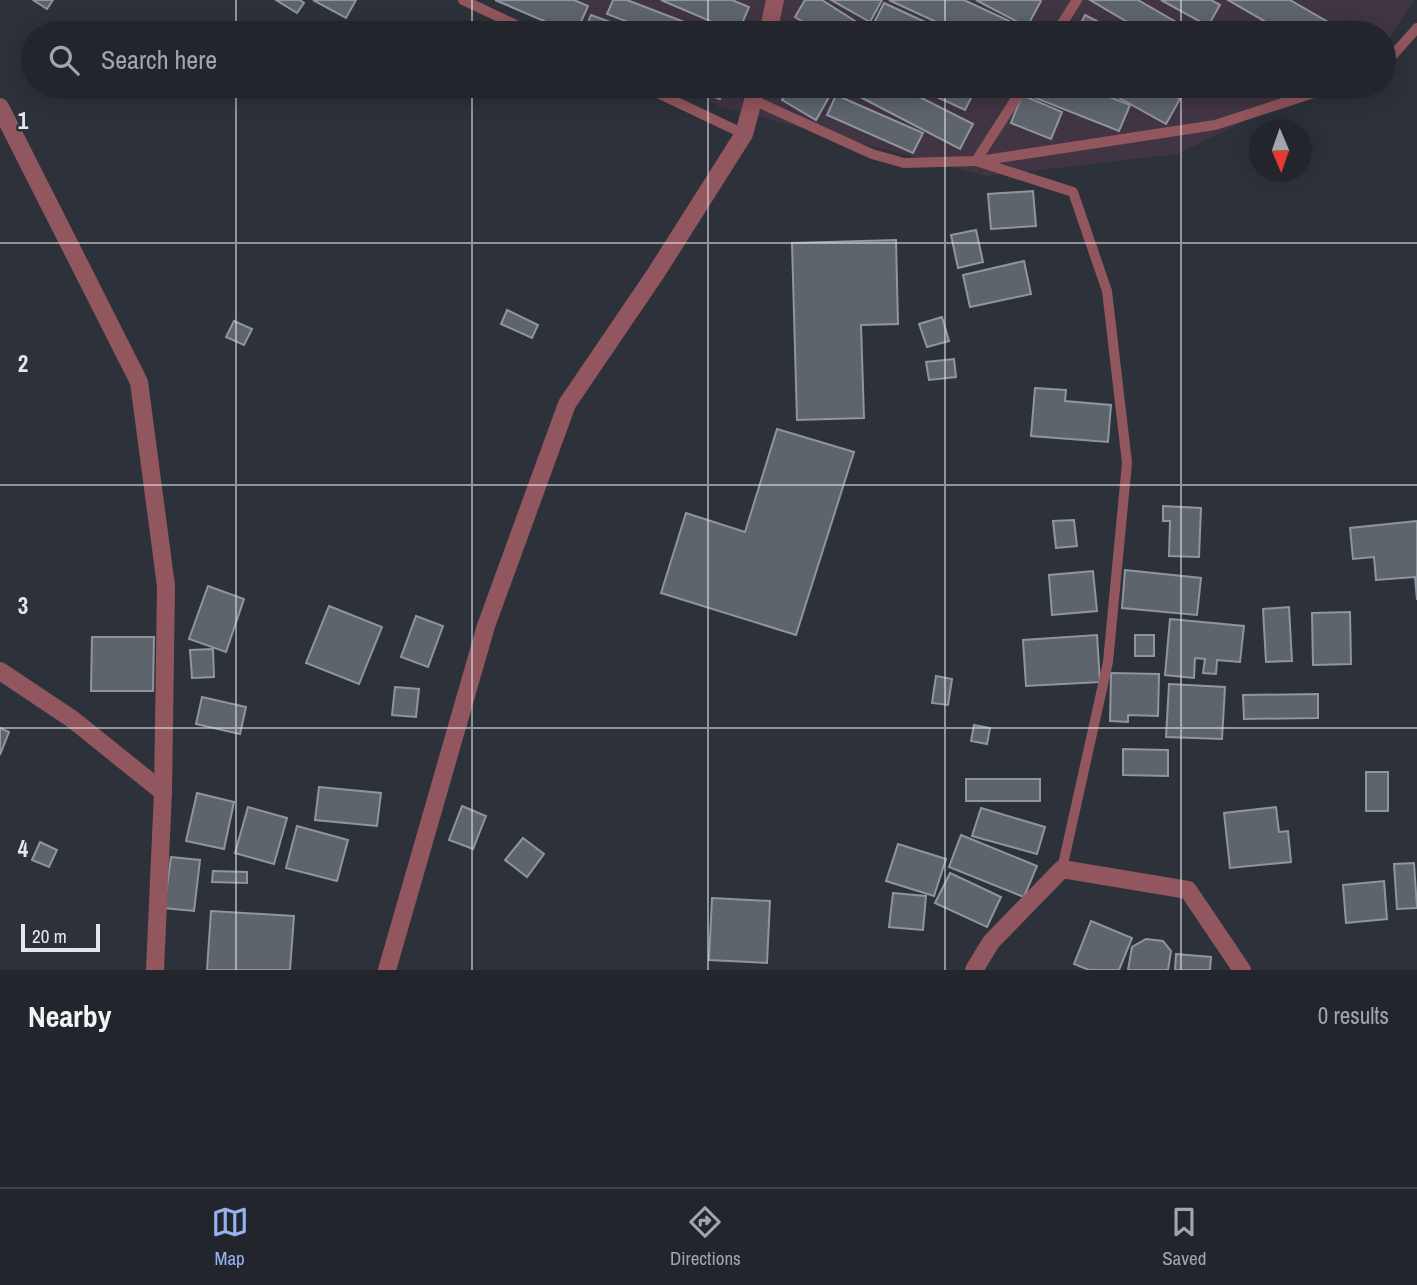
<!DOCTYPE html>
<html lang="en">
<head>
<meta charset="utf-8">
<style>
	:root { --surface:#22262c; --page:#2a2e34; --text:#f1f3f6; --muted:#a2a5a9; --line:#3f4348; --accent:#95b2f1 }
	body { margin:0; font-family:"Archivo Narrow",sans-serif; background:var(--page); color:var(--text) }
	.compass { position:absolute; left:1249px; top:119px; width:63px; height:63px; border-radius:50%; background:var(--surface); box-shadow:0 4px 18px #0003; rotate:178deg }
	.scale { position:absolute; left:21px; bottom:18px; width:79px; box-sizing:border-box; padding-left:7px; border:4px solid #e3e6eb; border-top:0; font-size:19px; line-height:24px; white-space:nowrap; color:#e3e6eb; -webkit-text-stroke:5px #2d323a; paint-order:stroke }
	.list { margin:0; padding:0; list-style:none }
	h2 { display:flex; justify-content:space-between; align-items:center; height:91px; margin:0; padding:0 28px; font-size:30px }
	h2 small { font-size:23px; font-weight:400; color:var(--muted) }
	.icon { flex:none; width:38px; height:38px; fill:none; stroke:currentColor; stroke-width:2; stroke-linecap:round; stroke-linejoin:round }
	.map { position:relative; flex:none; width:1417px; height:970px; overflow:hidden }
	.search { position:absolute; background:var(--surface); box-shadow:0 4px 18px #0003; left:21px; right:21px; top:21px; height:77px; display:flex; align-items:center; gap:18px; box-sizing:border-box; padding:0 24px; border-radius:38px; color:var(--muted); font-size:26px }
	.sheet { height:217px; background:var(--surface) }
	nav { display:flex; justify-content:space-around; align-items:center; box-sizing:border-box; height:98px; border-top:2px solid var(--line); background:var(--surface); font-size:19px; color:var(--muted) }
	nav a { display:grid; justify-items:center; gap:4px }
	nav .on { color:var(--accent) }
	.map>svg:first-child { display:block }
	.commercial { fill:#423543 }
	.building { fill:#5e646c; stroke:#8f959e; stroke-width:2 }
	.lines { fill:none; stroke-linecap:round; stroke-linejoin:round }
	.service { stroke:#92565e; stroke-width:10 }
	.minor { stroke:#92565e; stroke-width:18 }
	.grid { fill:none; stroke:#e3e6eb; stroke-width:2; stroke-opacity:0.55 }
	.grid-label { font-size:23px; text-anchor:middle; font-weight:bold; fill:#e3e6eb; stroke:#2d323a; stroke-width:5; stroke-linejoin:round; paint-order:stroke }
</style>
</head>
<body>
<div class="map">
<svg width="1417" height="970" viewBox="0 0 1417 970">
	<rect width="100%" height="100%" fill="#2d323a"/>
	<g class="commercial">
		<polygon points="495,0 1414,0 1384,46 1384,33 565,33"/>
		<polygon points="676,86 1317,86 1177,154 987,176 719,106"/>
	</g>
	<g class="building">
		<polygon points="33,0 53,0 47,9"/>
		<polygon points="276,0 300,0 304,3 297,13"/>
		<polygon points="313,0 356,0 346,18"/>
		<polygon points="495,0 574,0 588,6 576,33 572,33"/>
		<polygon points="613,0 627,0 713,33 657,33 607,14"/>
		<polygon points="661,0 732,0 749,7 738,33"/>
		<polygon points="805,0 822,0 866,28 863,33 821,33 795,17"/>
		<polygon points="831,0 882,0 870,22"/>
		<polygon points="889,0 964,0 1024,28 1021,33 960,33"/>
		<polygon points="976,0 1040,0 1041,1 1027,27"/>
		<polygon points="1090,0 1138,0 1195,33 1146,33"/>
		<polygon points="1161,0 1211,0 1220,5 1208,26"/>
		<polygon points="1228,0 1290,0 1347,33 1285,33"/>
		<polygon points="884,3 949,33 866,33 868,28 871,29"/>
		<polygon points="591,15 640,33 584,33"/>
		<polygon points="1085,15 1120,33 1076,33"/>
		<polygon points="683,86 725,86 720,99"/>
		<polygon points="790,86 827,86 833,90 816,120 782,100"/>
		<polygon points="839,86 898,86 973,124 960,149"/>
		<polygon points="913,86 997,86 992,96 976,88 965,110"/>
		<polygon points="1031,86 1082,86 1130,105 1119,131 1028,95"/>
		<polygon points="1109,86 1156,86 1180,99 1166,124 1107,91"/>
		<polygon points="836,95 923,133 913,153 827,115"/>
		<polygon points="1022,95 1062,112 1051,139 1011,123"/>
		<polygon points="1033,191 1036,226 991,229 988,194"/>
		<polygon points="976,230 983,262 958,268 951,235"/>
		<polygon points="896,240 898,324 861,325 864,418 797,420 792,243"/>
		<polygon points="1024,261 1031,294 970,307 963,275"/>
		<polygon points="507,310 538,325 532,338 501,324"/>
		<polygon points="942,317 949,341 927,347 919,324"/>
		<polygon points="234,321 252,329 244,345 226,337"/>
		<polygon points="954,359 956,377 929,380 926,362"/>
		<polygon points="1035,388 1066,390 1065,401 1111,405 1108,442 1031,436"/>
		<polygon points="777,429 854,452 796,635 661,593 686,513 745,532"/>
		<polygon points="1163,506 1201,508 1199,557 1169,556 1170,521 1163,521"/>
		<polygon points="1074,520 1077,546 1056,548 1053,521"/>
		<polygon points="1417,521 1417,600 1415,577 1376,580 1374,557 1353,559 1350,528"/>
		<polygon points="1125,570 1201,578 1197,615 1122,608"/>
		<polygon points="1093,571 1097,611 1052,615 1049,575"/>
		<polygon points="208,586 244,599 226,652 189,639"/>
		<polygon points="329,606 382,627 359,684 306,663"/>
		<polygon points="1289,607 1292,661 1266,662 1263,609"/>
		<polygon points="1350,612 1351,664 1313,665 1312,613"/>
		<polygon points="416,616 443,626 428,667 401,657"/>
		<polygon points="1170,619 1244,626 1240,662 1217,660 1216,674 1203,673 1205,659 1195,658 1194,678 1165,675"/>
		<polygon points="1097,635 1100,682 1026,686 1023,640"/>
		<rect x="1135" y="635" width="19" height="21"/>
		<polygon points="92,637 154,637 153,691 91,691"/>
		<polygon points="213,649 214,677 192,678 190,650"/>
		<polygon points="1111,673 1159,674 1158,716 1128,715 1128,722 1110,721"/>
		<polygon points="936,676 952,679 948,705 932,703"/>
		<polygon points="1169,684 1225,687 1222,739 1166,737"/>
		<polygon points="395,687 419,689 416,717 392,715"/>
		<polygon points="1318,694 1318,718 1244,719 1243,695"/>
		<polygon points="202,697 246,707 240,734 196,724"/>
		<polygon points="974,725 990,728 987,744 971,741"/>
		<polygon points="0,728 9,732 0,755"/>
		<polygon points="1123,749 1168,750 1168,776 1123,775"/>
		<rect x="1366" y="772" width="22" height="39"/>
		<rect x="966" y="779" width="74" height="22"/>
		<polygon points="319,787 381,793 377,826 315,820"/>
		<polygon points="197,793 234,802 224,849 186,841"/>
		<polygon points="462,806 486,816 473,849 449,840"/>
		<polygon points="248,807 287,818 274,864 235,853"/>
		<polygon points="1276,807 1279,832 1288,831 1291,862 1230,868 1224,813"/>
		<polygon points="981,808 1045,827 1037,854 972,836"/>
		<polygon points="297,826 348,840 337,881 286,868"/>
		<polygon points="961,835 1037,866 1024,897 949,867"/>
		<polygon points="523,838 544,854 527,877 505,860"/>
		<polygon points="40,842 57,850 49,867 32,860"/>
		<polygon points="898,844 946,859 934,896 886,881"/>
		<polygon points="171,857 200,860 194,911 164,908"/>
		<polygon points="1414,863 1417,908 1397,909 1394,864"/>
		<polygon points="213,871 247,872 247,883 212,882"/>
		<polygon points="950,873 1001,897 987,927 935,903"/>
		<polygon points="1384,881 1387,919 1346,923 1343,885"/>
		<polygon points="893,893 926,896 923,930 889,927"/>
		<polygon points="712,898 770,901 767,963 709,960"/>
		<polygon points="211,911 294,916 290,970 207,970"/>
		<polygon points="1091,921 1132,938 1119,970 1089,970 1074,964"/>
		<polygon points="1146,939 1163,941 1171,951 1168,970 1128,970 1132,947"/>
		<polygon points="1176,954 1211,957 1210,970 1175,970"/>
	</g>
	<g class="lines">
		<g class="service">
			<polyline points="463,0 533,33"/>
			<polyline points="1056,33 1077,0"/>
			<polyline points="1384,65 1417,28"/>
			<polyline points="643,86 744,134"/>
			<polyline points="753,100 872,154 904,163 976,161 1024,86"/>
			<polyline points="976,161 1073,192 1107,291 1127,463 1108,662 1062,869"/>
			<polyline points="979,161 1215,125 1335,86"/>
		</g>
		<g class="minor">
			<polyline points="768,33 775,0"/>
			<polyline points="0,107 139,382 166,586 163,792 155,970"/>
			<polyline points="0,671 72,719 163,792"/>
			<polyline points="387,970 486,626 567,404 656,273 744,134 757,86"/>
			<polyline points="974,970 991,942 1062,869 1188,890 1242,970"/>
		</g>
	</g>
	<path class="grid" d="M236,0V33M472,0V33M708,0V33M945,0V33M1181,0V33M236,86V970M472,86V970M708,86V970M945,86V970M1181,86V970M0,243H1417M0,485H1417M0,728H1417"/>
	<g class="grid-label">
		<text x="23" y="129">1</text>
		<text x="23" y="372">2</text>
		<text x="23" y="614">3</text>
		<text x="23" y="857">4</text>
	</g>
</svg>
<svg class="compass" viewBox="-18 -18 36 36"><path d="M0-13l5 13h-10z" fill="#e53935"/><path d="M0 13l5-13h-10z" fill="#a2a5a9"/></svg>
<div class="scale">20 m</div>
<div class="search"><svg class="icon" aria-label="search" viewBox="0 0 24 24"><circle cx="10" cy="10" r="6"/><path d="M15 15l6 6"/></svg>Search here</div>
</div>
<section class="sheet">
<h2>Nearby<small>0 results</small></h2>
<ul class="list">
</ul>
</section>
<nav>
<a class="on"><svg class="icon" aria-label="map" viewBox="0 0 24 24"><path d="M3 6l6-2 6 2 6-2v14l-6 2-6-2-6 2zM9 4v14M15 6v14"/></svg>Map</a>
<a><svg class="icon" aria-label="directions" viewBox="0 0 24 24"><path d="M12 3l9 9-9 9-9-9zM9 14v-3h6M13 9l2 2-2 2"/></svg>Directions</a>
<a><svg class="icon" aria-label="saved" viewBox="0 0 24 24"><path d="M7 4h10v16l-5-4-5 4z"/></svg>Saved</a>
</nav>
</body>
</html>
